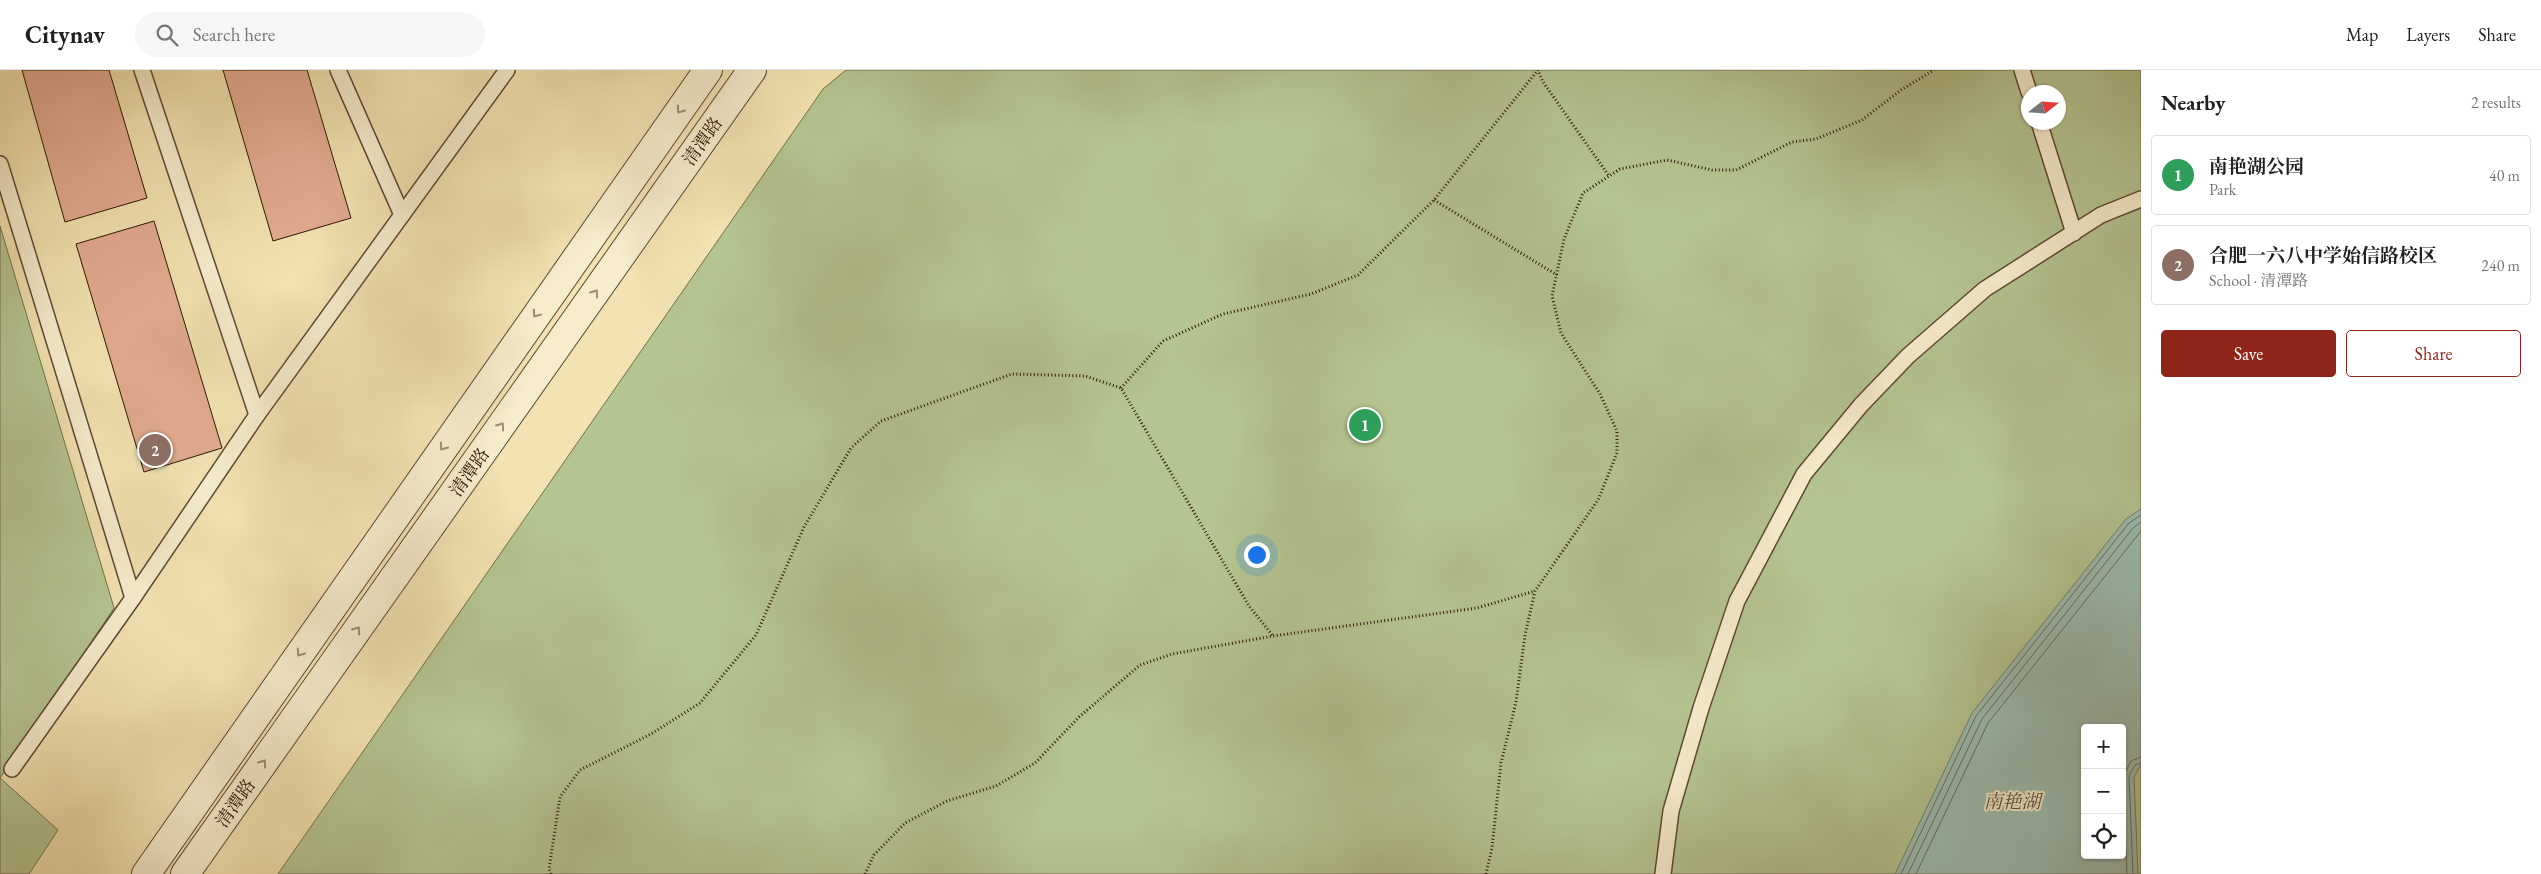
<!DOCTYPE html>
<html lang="en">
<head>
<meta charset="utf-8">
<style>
	:root { --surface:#fff; --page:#f6f6f6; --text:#202124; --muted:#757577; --line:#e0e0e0; --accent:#8f2418 }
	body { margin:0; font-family:"EB Garamond","Noto Serif SC",serif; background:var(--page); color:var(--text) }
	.controls { position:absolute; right:15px; bottom:15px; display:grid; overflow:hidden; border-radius:5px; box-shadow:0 1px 4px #0004 }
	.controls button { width:45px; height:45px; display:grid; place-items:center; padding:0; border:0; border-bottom:1px solid var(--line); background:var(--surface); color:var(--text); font:25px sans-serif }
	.compass { position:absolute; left:2021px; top:15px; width:45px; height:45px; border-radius:50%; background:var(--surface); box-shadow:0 1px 4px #0004; rotate:73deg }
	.you { position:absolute; left:1256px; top:484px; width:18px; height:18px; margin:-12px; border:4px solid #fff; border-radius:50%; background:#1a73e8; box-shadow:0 0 0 8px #1a73e833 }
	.badge { display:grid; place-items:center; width:32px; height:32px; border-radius:50%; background:var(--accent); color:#fff; font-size:16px; font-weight:700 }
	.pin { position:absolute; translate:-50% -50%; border:2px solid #fff; box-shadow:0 1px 5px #0006 }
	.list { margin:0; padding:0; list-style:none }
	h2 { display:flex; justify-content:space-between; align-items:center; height:65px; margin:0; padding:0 20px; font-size:21px }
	h2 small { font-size:16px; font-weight:400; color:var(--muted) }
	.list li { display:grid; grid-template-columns:32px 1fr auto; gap:15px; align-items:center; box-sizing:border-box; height:80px; margin:0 10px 10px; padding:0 10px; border:1px solid var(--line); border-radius:5px }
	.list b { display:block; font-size:19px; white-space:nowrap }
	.list p { margin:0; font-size:16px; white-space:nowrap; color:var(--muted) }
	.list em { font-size:16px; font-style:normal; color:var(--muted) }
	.actions { display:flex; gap:10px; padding:15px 20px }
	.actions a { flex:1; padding:11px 0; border:1px solid var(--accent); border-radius:5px; text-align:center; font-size:18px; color:var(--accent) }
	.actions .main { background:var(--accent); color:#fff }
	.icon { flex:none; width:28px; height:28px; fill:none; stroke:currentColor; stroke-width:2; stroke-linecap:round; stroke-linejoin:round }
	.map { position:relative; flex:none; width:2141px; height:804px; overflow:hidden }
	header { display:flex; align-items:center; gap:30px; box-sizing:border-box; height:70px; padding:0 25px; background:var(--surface); border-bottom:1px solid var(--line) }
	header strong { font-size:24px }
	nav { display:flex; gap:28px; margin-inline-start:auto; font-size:18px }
	.search { width:350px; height:45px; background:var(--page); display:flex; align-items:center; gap:12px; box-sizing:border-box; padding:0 18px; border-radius:28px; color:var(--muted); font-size:19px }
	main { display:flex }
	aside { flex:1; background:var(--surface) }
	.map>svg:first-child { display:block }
	.green { fill:#b5c591; stroke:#716e4c; fill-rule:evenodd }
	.water { fill:#9cbdb1; stroke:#707a6d; fill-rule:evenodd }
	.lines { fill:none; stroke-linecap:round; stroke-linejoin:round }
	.shore { stroke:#646a5c; stroke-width:1 }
	.building { fill:#e3ac90; stroke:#2d1607 }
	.service-casing { stroke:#5e4932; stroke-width:18 }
	.tertiary-casing { stroke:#5e4932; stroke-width:30 }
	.path { stroke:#2d1607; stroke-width:3; stroke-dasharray:1 2.5; stroke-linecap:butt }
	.service { stroke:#f7edcd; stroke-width:15 }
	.tertiary { stroke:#f7edcd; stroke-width:28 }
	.oneway { stroke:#9c8c74 }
	.labels { text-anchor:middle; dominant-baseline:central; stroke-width:4; stroke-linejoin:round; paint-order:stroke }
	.street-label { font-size:18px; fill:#2d1607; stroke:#f7edcd }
	.water-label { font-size:19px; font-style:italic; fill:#545042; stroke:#f7edcd }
</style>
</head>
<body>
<header>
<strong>Citynav</strong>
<div class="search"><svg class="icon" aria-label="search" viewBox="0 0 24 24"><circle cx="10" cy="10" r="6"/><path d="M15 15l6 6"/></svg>Search here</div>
<nav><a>Map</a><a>Layers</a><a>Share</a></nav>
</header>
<main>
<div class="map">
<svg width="2141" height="804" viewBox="0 0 2141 804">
	<rect width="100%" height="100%" fill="#f3e3b2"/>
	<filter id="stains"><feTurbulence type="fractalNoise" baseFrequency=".004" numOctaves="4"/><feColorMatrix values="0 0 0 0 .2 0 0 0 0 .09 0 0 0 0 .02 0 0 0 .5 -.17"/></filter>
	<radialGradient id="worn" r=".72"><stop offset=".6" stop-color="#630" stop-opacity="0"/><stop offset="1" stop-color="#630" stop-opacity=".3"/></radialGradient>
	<g class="green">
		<path d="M846,0H2141V804H278L823,19ZM2028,22H2058V52H2028ZM2085,658H2122V785H2085Z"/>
		<polygon points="0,156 114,538 0,708 58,760 29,804 0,804"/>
	</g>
	<path class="water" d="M2141,439V694L2134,707L2138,804H1895L1972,643L2126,449ZM2085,658H2122V785H2085Z"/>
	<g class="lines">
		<g class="shore">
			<polyline points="1901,804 1976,646 2129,453 2141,445"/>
			<polyline points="1908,804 1982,649 2133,458 2141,452"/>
			<polyline points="1916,804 1988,653 2141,461"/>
			<polyline points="2127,804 2123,707 2131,691 2141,687"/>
			<polyline points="2133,804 2129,706 2135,695 2141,693"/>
		</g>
	</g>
	<g class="building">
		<polygon points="22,0 109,0 147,128 65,152"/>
		<polygon points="223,0 307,0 351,148 273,171"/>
		<polygon points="154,151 222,378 144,402 76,174"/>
	</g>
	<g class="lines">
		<defs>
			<g id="service">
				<polyline points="142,0 257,345"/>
				<polyline points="338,0 402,145"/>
				<polyline points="2022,0 2029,22"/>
				<polyline points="2039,52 2074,163"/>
				<polyline points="0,94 133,528"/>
				<polyline points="12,699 133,528 257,345 507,0"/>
				<polyline points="1663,804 1671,741 1701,638 1737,531 1804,404 1861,335 1908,286 1985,219 2101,145 2141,129"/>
			</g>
			<g id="tertiary">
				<polyline points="146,804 708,0"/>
				<polyline points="185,804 752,0"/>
			</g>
		</defs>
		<use href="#service" class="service-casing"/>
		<use href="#tertiary" class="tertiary-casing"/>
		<g class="path">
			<polyline points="1434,130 1557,205"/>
			<polyline points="1121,318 1163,271 1223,244 1311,224 1358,205 1434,130 1538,0 1543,12 1609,106"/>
			<polyline points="551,804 549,799 560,727 580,700 651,664 700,633 756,565 804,457 851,378 881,351 1012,304 1085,306 1121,318 1249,536 1273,566"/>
			<polyline points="865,804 874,785 905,753 947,731 996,716 1035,693 1079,647 1140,595 1172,584 1273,566 1477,538 1535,521"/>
			<polyline points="1486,804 1492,778 1501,693 1516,632 1525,565 1535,521 1598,430 1617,383 1617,361 1600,324 1561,263 1552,226 1564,169 1583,123 1620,99 1667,90 1712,100 1736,100 1792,72 1816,69 1862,50 1901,20 1934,0"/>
		</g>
		<use href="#service" class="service"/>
		<use href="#tertiary" class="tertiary"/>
	</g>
	<defs><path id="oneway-chevron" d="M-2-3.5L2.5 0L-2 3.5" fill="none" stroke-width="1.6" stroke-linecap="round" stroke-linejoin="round" transform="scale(1.25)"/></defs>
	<g class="oneway">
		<use href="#oneway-chevron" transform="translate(680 40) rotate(126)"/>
		<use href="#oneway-chevron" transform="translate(595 223) rotate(-55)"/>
		<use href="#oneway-chevron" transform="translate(536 244) rotate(125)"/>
		<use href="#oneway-chevron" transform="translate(501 356) rotate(-55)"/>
		<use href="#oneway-chevron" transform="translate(443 377) rotate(125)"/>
		<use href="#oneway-chevron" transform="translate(357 560) rotate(-55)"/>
		<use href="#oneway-chevron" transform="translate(300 583) rotate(125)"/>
		<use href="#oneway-chevron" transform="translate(263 693) rotate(-55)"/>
	</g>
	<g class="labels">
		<g class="street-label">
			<text transform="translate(702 71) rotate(-55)">清潭路</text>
			<text transform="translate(469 402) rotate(-55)">清潭路</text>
			<text transform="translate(235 733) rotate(-55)">清潭路</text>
		</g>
		<g class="water-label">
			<text x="2012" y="731">南艳湖</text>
		</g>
	</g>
	<rect width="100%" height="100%" filter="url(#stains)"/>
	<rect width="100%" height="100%" fill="url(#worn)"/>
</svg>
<div class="controls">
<button>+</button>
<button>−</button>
<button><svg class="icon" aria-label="locate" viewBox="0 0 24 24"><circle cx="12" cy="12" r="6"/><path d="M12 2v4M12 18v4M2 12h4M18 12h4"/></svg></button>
</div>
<svg class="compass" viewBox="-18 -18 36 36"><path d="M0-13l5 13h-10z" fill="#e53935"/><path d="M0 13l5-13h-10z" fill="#757577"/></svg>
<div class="you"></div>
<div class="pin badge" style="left:1365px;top:355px;background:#2e9e5b">1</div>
<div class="pin badge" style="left:155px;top:380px;background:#8d6e63">2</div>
</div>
<aside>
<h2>Nearby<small>2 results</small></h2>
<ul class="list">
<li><span class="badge" style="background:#2e9e5b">1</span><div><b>南艳湖公园</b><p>Park</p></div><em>40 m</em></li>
<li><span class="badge" style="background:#8d6e63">2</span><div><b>合肥一六八中学始信路校区</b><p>School · 清潭路</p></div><em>240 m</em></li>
</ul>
<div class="actions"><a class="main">Save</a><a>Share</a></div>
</aside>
</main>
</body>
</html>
